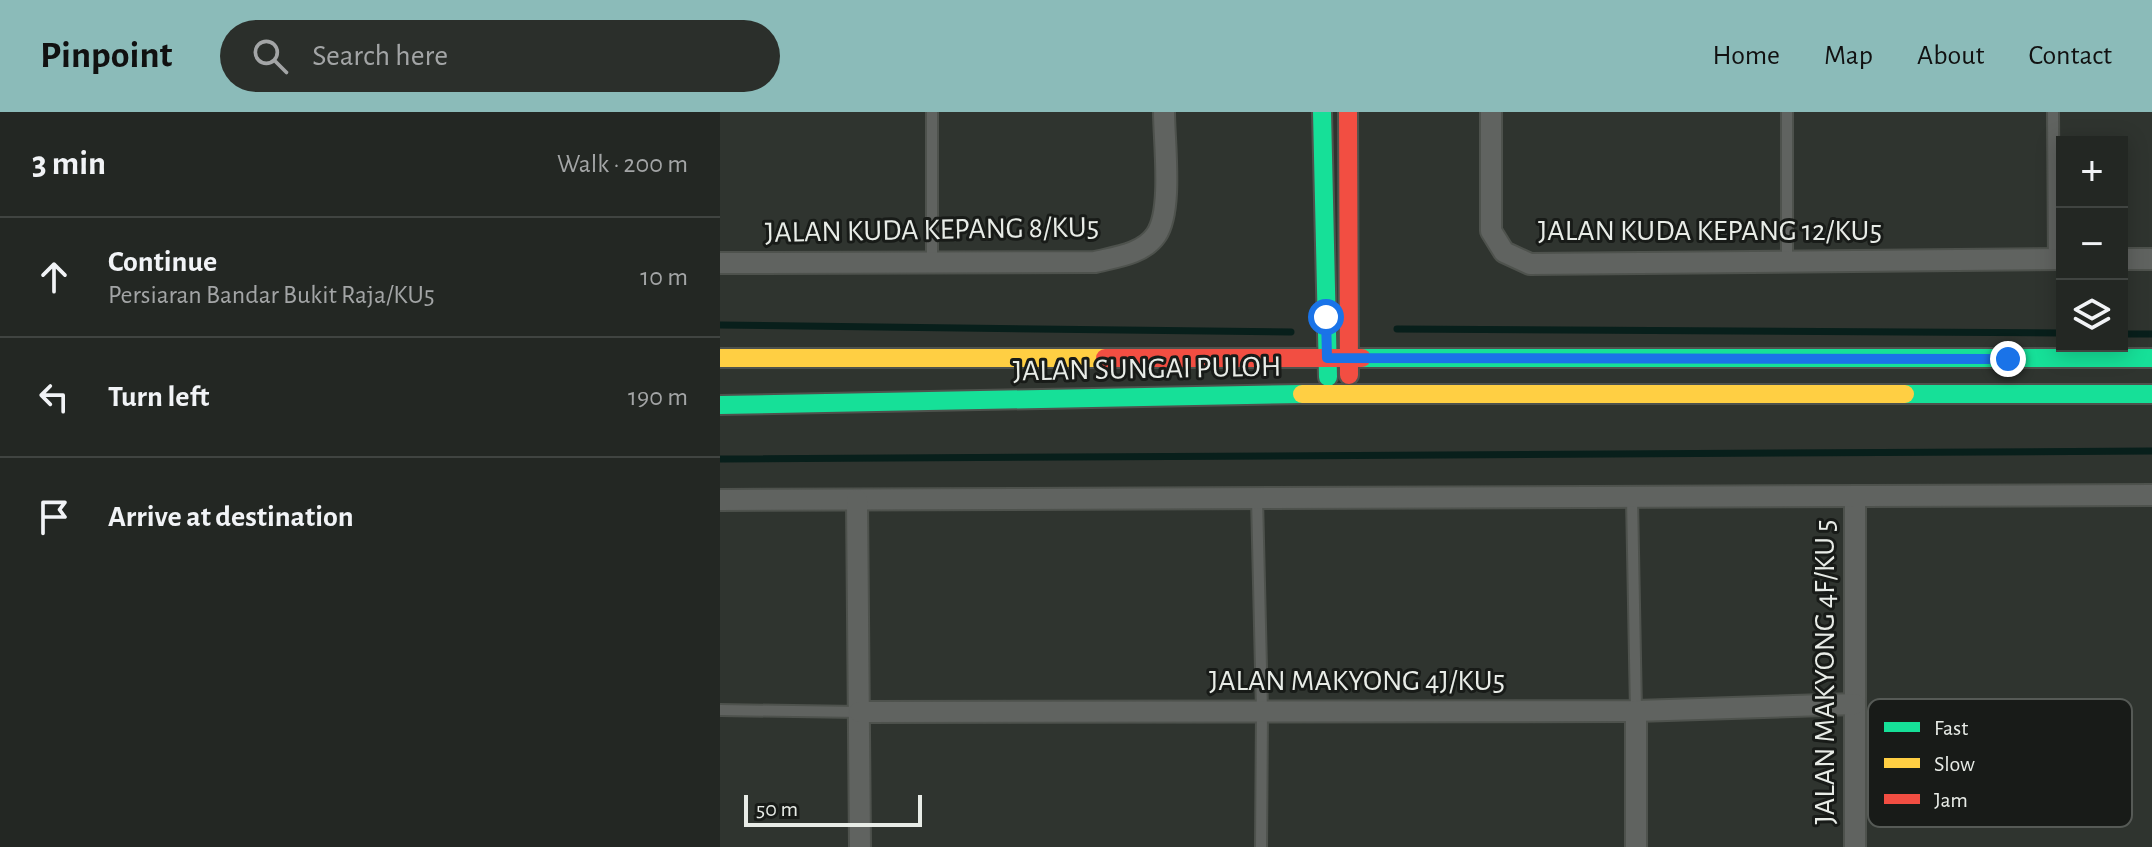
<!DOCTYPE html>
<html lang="en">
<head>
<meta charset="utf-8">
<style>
	:root { --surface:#232723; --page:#2b2f2b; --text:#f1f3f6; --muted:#a3a5a6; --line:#404441; --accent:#8bbbb9 }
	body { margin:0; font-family:"Alegreya Sans",sans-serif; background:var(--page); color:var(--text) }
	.controls { position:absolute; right:24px; top:24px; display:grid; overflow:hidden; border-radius:0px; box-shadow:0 4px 20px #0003 }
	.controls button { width:72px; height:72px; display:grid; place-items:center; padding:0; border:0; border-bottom:2px solid var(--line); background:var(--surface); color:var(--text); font:40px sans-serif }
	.scale { position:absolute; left:24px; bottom:20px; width:178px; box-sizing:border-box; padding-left:8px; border:4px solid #e8ece7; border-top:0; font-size:22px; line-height:28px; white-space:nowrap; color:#e8ece7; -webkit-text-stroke:6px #181b18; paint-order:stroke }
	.stop { position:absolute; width:24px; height:24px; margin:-18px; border:6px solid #1a73e8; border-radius:50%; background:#fff }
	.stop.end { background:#1a73e8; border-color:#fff; box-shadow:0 2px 8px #0008 }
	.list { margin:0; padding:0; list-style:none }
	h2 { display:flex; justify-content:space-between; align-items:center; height:104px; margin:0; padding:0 32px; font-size:34px }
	h2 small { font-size:26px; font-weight:400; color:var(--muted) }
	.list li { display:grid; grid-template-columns:52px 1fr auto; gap:24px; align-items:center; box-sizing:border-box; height:120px; padding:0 32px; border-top:2px solid var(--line) }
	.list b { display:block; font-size:30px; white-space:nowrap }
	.list p { margin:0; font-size:26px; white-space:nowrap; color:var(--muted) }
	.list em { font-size:26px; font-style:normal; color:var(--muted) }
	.icon { flex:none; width:44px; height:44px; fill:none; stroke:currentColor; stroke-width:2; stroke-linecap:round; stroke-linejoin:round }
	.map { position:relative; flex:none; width:1432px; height:735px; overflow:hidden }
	header { display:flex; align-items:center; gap:48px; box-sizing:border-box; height:112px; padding:0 40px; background:var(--accent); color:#111 }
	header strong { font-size:38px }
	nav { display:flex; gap:44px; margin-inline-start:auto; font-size:28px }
	.search { width:560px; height:72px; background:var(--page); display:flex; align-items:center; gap:20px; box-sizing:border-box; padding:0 28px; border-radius:44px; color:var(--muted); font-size:30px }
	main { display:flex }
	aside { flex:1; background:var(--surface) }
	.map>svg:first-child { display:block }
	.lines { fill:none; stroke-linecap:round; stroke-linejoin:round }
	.stream { stroke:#081f1b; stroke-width:7 }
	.lane-casing { stroke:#4e524d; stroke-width:14 }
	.street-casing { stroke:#4e524d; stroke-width:24 }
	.fast-casing { stroke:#4e524d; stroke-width:22 }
	.slow-casing { stroke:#4e524d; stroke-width:22 }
	.jam-casing { stroke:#4e524d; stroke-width:22 }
	.lane { stroke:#606360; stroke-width:10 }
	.street { stroke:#606360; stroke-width:20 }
	.fast { stroke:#16e098; stroke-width:18 }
	.slow { stroke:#ffcf43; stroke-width:18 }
	.jam { stroke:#f24e42; stroke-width:18 }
	.route { stroke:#1a73e8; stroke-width:10 }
	.labels { text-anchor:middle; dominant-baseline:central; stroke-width:6; stroke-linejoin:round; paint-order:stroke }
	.street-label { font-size:30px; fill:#e8ece7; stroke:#181b18 }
	.key { fill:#181b18; stroke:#565a56; stroke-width:2 }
	.key-label { font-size:22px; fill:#e8ece7 }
</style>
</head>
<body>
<header>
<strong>Pinpoint</strong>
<div class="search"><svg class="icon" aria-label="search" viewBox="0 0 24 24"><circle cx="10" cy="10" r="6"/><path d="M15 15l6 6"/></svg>Search here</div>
<nav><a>Home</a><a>Map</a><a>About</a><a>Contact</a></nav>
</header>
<main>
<aside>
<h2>3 min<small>Walk · 200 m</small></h2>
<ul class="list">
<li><svg class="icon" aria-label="ahead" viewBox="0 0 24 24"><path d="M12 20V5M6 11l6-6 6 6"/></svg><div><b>Continue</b><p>Persiaran Bandar Bukit Raja/KU5</p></div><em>10 m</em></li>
<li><svg class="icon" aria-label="left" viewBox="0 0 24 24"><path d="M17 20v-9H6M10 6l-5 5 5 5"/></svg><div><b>Turn left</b></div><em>190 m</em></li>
<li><svg class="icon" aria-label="arrive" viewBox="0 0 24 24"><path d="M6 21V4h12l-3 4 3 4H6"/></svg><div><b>Arrive at destination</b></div></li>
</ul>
</aside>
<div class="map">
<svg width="1432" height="735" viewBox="0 0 1432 735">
	<rect width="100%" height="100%" fill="#2f342f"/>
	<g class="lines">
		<g class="stream">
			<polyline points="0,213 571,220"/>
			<polyline points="677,217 1342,221"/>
			<polyline points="1402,222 1432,222"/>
			<polyline points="0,347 1432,339"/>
		</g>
		<defs>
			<g id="lane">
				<polyline points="212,0 212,150"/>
				<polyline points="1067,0 1067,150"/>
				<polyline points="1333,0 1334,147"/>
				<polyline points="537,386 542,599 541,735"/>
				<polyline points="912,386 916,599"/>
				<polyline points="0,598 139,600"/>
			</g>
			<g id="street">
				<polyline points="771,0 771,119 784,140 810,152 1342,147"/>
				<polyline points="1402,147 1432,147"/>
				<path d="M0,151L375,150C396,145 423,142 436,123C453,99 444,30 444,0"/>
				<polyline points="1135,385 1135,735"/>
				<polyline points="0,388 1432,383"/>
				<polyline points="137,388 140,735"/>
				<polyline points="139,600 916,599 1135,592"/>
				<polyline points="916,735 916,599"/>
			</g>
			<g id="fast">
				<polyline points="602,0 608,265"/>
				<polyline points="642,246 1432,246"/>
				<polyline points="1185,282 1432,282"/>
				<polyline points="0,293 582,282"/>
			</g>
			<g id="slow">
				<polyline points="0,246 385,246"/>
				<polyline points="582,282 1185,282"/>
			</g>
			<g id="jam">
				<polyline points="628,0 629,263"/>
				<polyline points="385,246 642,246"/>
			</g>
		</defs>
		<use href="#lane" class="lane-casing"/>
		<use href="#street" class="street-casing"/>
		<use href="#fast" class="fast-casing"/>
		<use href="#slow" class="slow-casing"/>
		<use href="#jam" class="jam-casing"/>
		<use href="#lane" class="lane"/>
		<use href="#street" class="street"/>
		<use href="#fast" class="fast"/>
		<use href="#slow" class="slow"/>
		<use href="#jam" class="jam"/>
	</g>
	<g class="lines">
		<polyline class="route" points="606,205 607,246 1288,247"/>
	</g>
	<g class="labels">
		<g class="street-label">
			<text transform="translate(212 118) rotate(-1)">JALAN KUDA KEPANG 8/KU5</text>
			<text x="990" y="119">JALAN KUDA KEPANG 12/KU5</text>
			<text transform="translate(427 257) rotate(-1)">JALAN SUNGAI PULOH</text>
			<text transform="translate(1105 560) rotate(-90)">JALAN MAKYONG 4F/KU 5</text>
			<text x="637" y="569">JALAN MAKYONG 4J/KU5</text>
		</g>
	</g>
	<rect x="1148" y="587" width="264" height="128" rx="12" class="key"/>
	<rect x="1164" y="610" width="36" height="10" fill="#16e098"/>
	<rect x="1164" y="646" width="36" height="10" fill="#ffcf43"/>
	<rect x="1164" y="682" width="36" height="10" fill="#f24e42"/>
	<g class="key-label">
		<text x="1214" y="623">Fast</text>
		<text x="1214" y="659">Slow</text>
		<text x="1214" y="695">Jam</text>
	</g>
</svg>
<div class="controls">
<button>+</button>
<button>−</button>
<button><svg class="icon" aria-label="layers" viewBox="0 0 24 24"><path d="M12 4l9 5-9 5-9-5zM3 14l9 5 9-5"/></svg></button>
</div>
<div class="scale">50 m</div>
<div class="stop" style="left:606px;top:205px"></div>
<div class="stop end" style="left:1288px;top:247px"></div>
</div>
</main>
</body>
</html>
